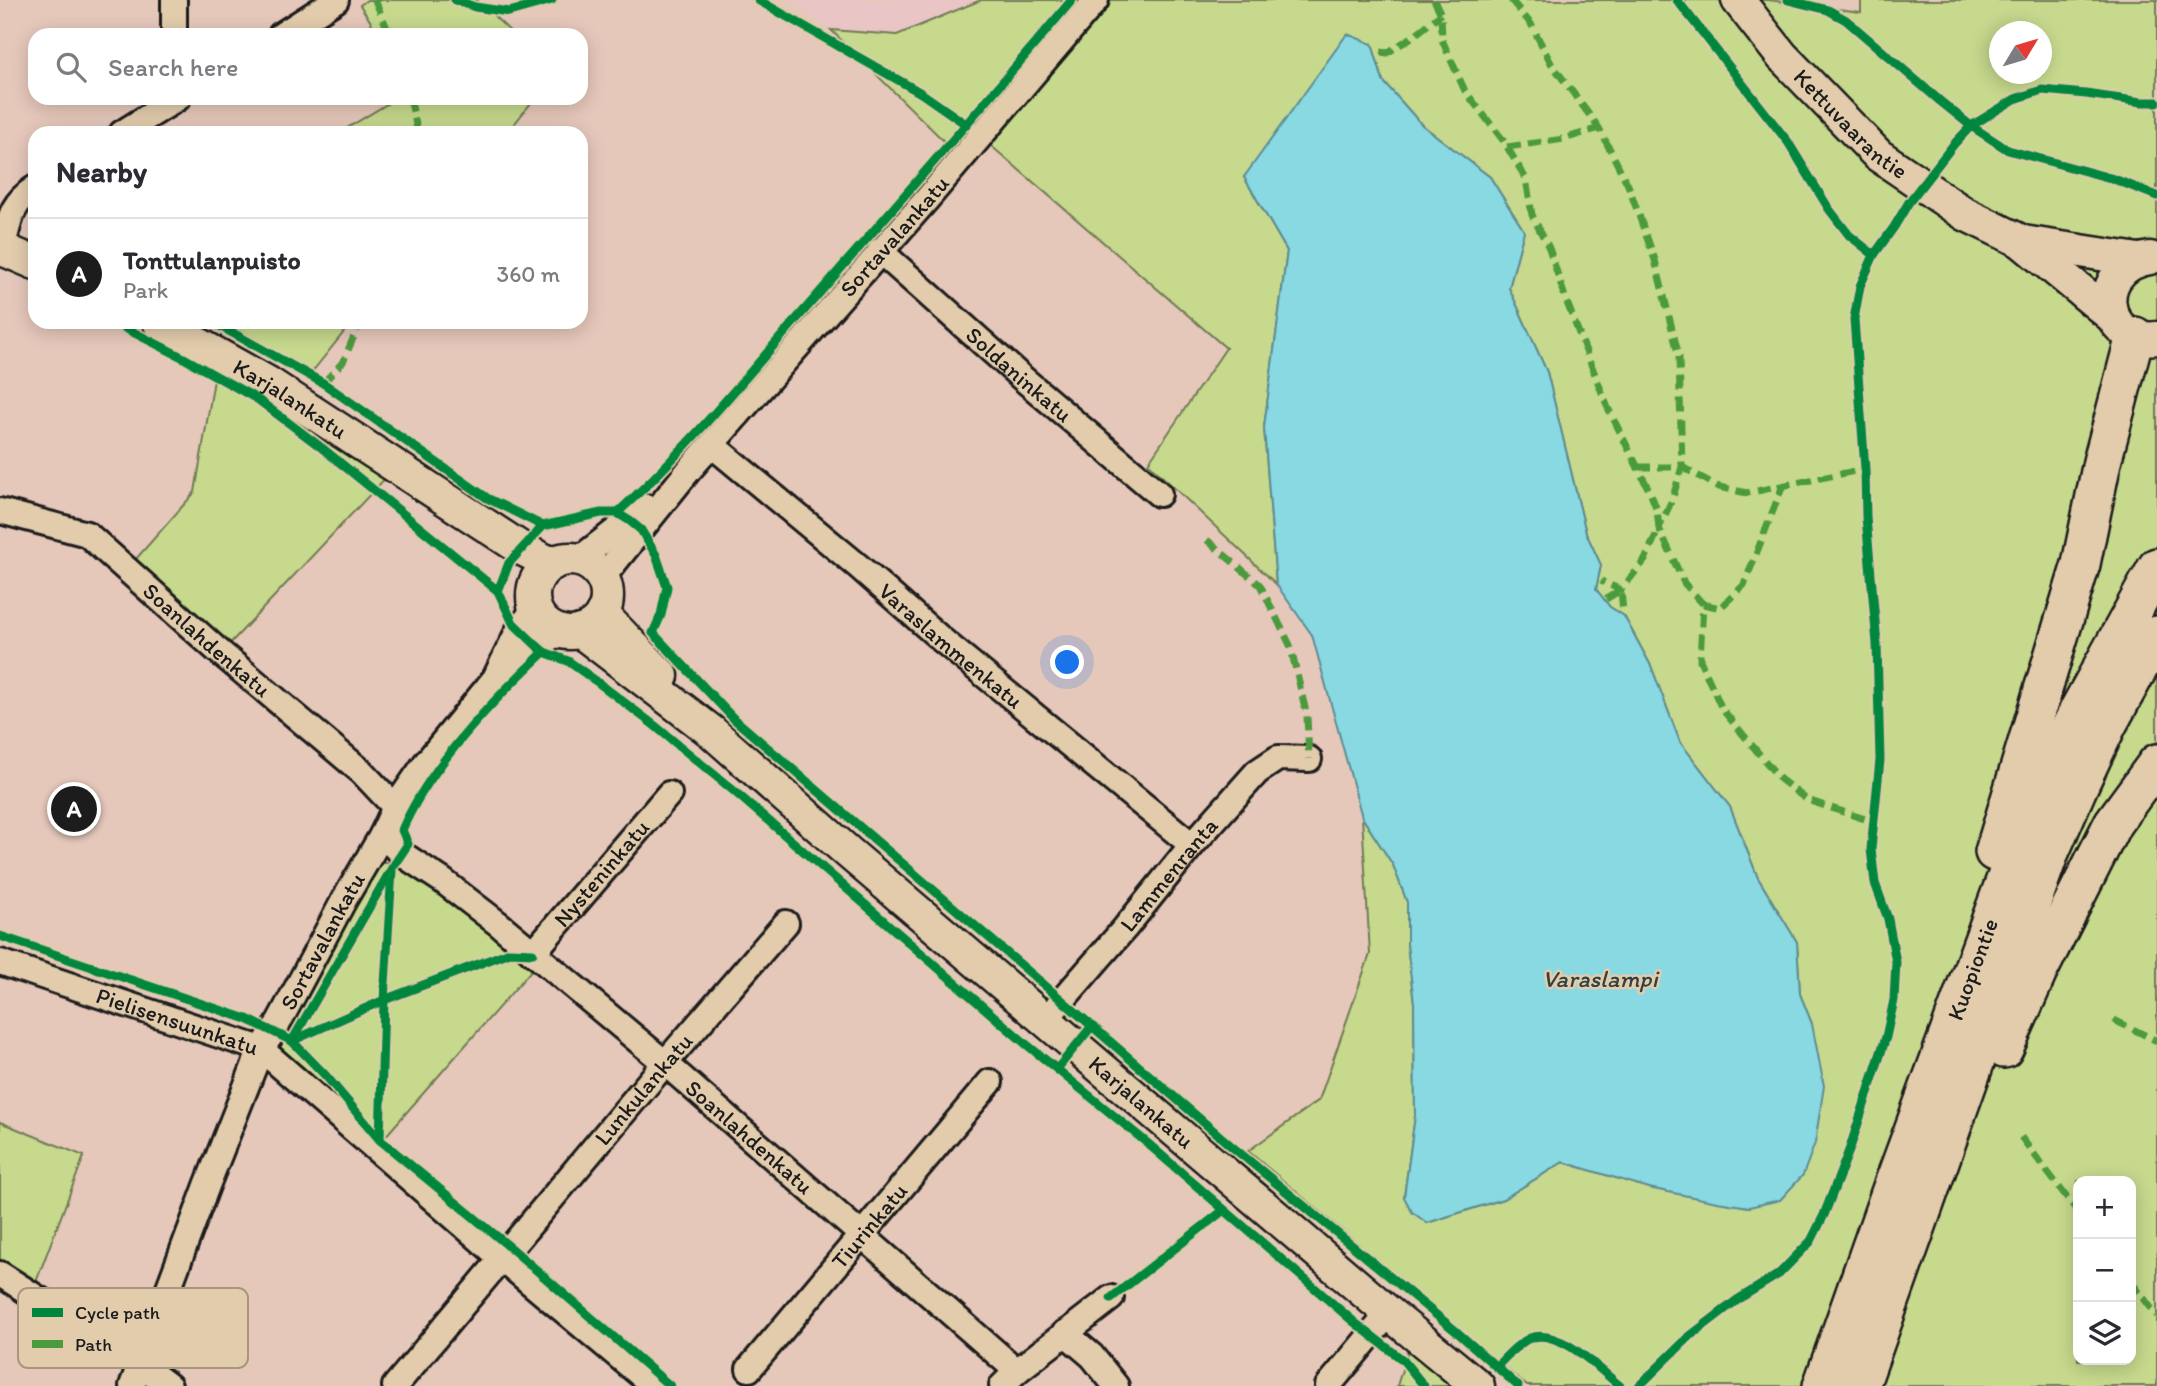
<!DOCTYPE html>
<html lang="en">
<head>
<meta charset="utf-8">
<style>
	:root { --surface:#fff; --page:#f2f2f3; --text:#2b2b33; --muted:#7c7c81; --line:#e1e1e2; --accent:#1c1c1c }
	body { margin:0; font-family:Itim,sans-serif; background:var(--page); color:var(--text) }
	.controls { position:absolute; right:21px; bottom:21px; display:grid; overflow:hidden; border-radius:14px; box-shadow:0 4px 18px #0003 }
	.controls button { width:63px; height:63px; display:grid; place-items:center; padding:0; border:0; border-bottom:2px solid var(--line); background:var(--surface); color:var(--text); font:35px sans-serif }
	.compass { position:absolute; left:1989px; top:21px; width:63px; height:63px; border-radius:50%; background:var(--surface); box-shadow:0 4px 18px #0003; rotate:52deg }
	.you { position:absolute; left:1068px; top:663px; width:24px; height:24px; margin:-18px; border:5px solid #fff; border-radius:50%; background:#1a73e8; box-shadow:0 0 0 10px #1a73e833 }
	.badge { display:grid; place-items:center; width:46px; height:46px; border-radius:50%; background:var(--accent); color:#fff; font-size:23px; font-weight:700 }
	.pin { position:absolute; translate:-50% -50%; border:4px solid #fff; box-shadow:0 2px 7px #0006 }
	.list { margin:0; padding:0; list-style:none }
	h2 { display:flex; justify-content:space-between; align-items:center; height:91px; margin:0; padding:0 28px; font-size:30px }
	h2 small { font-size:23px; font-weight:400; color:var(--muted) }
	.list li { display:grid; grid-template-columns:46px 1fr auto; gap:21px; align-items:center; box-sizing:border-box; height:112px; padding:0 28px; border-top:2px solid var(--line) }
	.list b { display:block; font-size:26px; white-space:nowrap }
	.list p { margin:0; font-size:23px; white-space:nowrap; color:var(--muted) }
	.list em { font-size:23px; font-style:normal; color:var(--muted) }
	.icon { flex:none; width:38px; height:38px; fill:none; stroke:currentColor; stroke-width:2; stroke-linecap:round; stroke-linejoin:round }
	.map { position:relative; flex:none; width:2157px; height:1386px; overflow:hidden }
	.search { position:absolute; background:var(--surface); box-shadow:0 4px 18px #0003; left:28px; top:28px; width:560px; height:77px; display:flex; align-items:center; gap:18px; box-sizing:border-box; padding:0 24px; border-radius:21px; color:var(--muted); font-size:26px }
	.panel { position:absolute; background:var(--surface); box-shadow:0 4px 18px #0003; left:28px; top:126px; width:560px; height:203px; border-radius:21px }
	.map>svg:first-child { display:block }
	.built { fill:#e9c5c5 }
	.green { fill:#c6d98d; stroke:#717a54; stroke-width:2; fill-rule:evenodd }
	.water { fill:#89d9e2; stroke:#5d8d93; stroke-width:2 }
	.lines { fill:none; stroke-linecap:round; stroke-linejoin:round }
	.minor-casing { stroke:#1c1c1c; stroke-width:30 }
	.major-casing { stroke:#1c1c1c; stroke-width:37 }
	.highway-casing { stroke:#1c1c1c; stroke-width:42 }
	.minor { stroke:#e2ccac; stroke-width:24 }
	.major { stroke:#e2ccac; stroke-width:32 }
	.highway { stroke:#e2ccac; stroke-width:37 }
	.quiet { stroke:#4c9a3e; stroke-width:7; stroke-dasharray:14 7; stroke-linecap:butt }
	.cycleway-casing { stroke:#e2ccac; stroke-width:13 }
	.cycleway { stroke:#00873e; stroke-width:9 }
	.labels { text-anchor:middle; dominant-baseline:central; stroke-width:5; stroke-linejoin:round; paint-order:stroke }
	.street-label { font-size:23px; fill:#1c1c1c; stroke:#e2ccac }
	.water-label { font-size:24px; font-style:italic; fill:#324244; stroke:#e2ccac }
	.key { fill:#e2ccac; stroke:#a79781; stroke-width:2 }
	.key-label { font-size:19px; fill:#1c1c1c }
</style>
</head>
<body>
<div class="map">
<svg width="2157" height="1386" viewBox="0 0 2157 1386">
	<rect width="100%" height="100%" fill="#e6c8bb"/>
	<filter id="ink" filterUnits="userSpaceOnUse"><feTurbulence type="fractalNoise" baseFrequency=".0143" numOctaves="2"/><feDisplacementMap in="SourceGraphic" scale="14" xChannelSelector="R" yChannelSelector="G"/><feConvolveMatrix kernelMatrix="1 2 1 2 8 2 1 2 1" color-interpolation-filters="sRGB"/></filter>
	<g filter="url(#ink)">
		<polygon class="built" points="792,0 981,0 897,35 831,30"/>
		<g class="green">
			<polygon points="367,0 477,0 514,35 379,35 360,5"/>
			<path d="M981,0H1768L1861,12V0H2157V1386H1527L1248,1151L1319,1100L1370,954L1362,817L1393,865L1407,902V944L1414,1003L1415,1116L1404,1197L1427,1223L1503,1199L1563,1162L1649,1188L1749,1207L1812,1024L1800,994L1797,942L1758,878L1730,807L1680,742L1651,666L1624,616L1610,607L1596,589L1601,565L1586,533L1547,372L1509,288L1524,231L1490,177L1422,125L1383,81L1372,44L1244,177L1287,251L1264,427L1276,584L1148,463L1226,348L989,144L956,153L831,30L897,35ZM2000,32H2042V74H2000ZM2078,1181H2131V1360H2078Z"/>
			<polygon points="397,98 535,98 507,133 339,133"/>
			<polygon points="225,322 352,322 312,372"/>
			<polygon points="217,362 392,471 223,651 128,568 195,492"/>
			<polygon points="376,861 406,865 536,965 384,1138 280,1048"/>
			<polygon points="0,1122 84,1156 33,1290 0,1269"/>
			<polygon points="1409,1347 1450,1386 1397,1386"/>
		</g>
		<polygon class="water" points="1347,34 1372,44 1383,81 1422,125 1490,177 1524,231 1509,288 1547,372 1586,533 1601,565 1596,589 1610,607 1624,616 1651,666 1680,742 1730,807 1758,878 1797,942 1800,994 1812,1024 1824,1086 1815,1143 1803,1175 1780,1200 1749,1207 1717,1202 1649,1188 1563,1162 1503,1199 1427,1223 1412,1212 1404,1197 1415,1116 1414,1003 1407,944 1407,902 1393,865 1362,817 1312,635 1276,584 1264,427 1287,251 1244,177"/>
		<g class="lines">
			<defs>
				<g id="minor">
					<polyline points="174,35 174,0"/>
					<polyline points="281,35 336,0"/>
					<polyline points="122,133 178,98"/>
					<path d="M2,249C10,221 9,205 35,188"/>
					<path id="s1" d="M880,251L1021,377L1159,494"/>
					<path id="s2" d="M712,445L858,566L942,640L1192,845"/>
					<path id="s3" d="M0,511L87,534L216,649L362,772L395,807"/>
					<polyline points="578,560 646,507"/>
					<path id="s4" d="M602,578L689,470L927,199L1096,0"/>
					<polyline points="497,674 519,629 535,608"/>
					<path id="s5" d="M382,835L402,854L443,881L500,925L665,1063L1017,1371L1111,1298"/>
					<path id="s6" d="M533,953L669,794"/>
					<path id="s7" d="M0,962L261,1049L501,1258L654,1386"/>
					<path id="s8" d="M1045,1020L1125,928L1192,845L1257,772L1278,758L1309,759"/>
					<polyline points="0,1274 140,1364 169,1386"/>
					<polyline points="1065,1333 1092,1356 1116,1386"/>
					<path id="s9" d="M749,1369L990,1082"/>
					<path id="s10" d="M132,1386L208,1183L261,1049L274,1031L344,900L382,835L395,807L425,764L496,677L536,645L561,632"/>
					<path id="s11" d="M395,1386L665,1063L786,923"/>
					<polyline points="1002,1386 1017,1371"/>
					<polyline points="1328,1386 1389,1313"/>
				</g>
				<g id="major">
					<path id="s12" d="M1738,0L1782,56L1878,155L1965,214L2023,242L2138,260"/>
					<polyline points="2023,243 2114,318"/>
					<polyline points="0,248 35,263"/>
					<path d="M2150,258C2090,267 2100,345 2157,338"/>
					<path id="s13" d="M159,322L268,383L522,549L552,564"/>
					<circle cx="570" cy="596" r="37"/>
					<polyline points="602,614 662,676"/>
					<path id="s14" d="M580,631L712,732L849,853L1389,1313L1478,1386"/>
				</g>
				<g id="highway">
					<polyline points="1994,852 2081,564 2102,462 2135,336"/>
					<polyline points="2004,1049 2038,972 2113,823 2157,763"/>
					<path id="s15" d="M1822,1386L1890,1193L2020,840L2048,774L2079,709L2157,567"/>
					<polyline points="1860,1386 2050,852 2078,788 2108,724 2157,635"/>
				</g>
			</defs>
			<use href="#minor" class="minor-casing"/>
			<use href="#major" class="major-casing"/>
			<use href="#highway" class="highway-casing"/>
			<use href="#minor" class="minor"/>
			<use href="#major" class="major"/>
			<use href="#highway" class="highway"/>
			<g class="quiet">
				<polyline points="375,0 390,35"/>
				<polyline points="1434,0 1441,14 1442,40 1465,91 1503,140 1526,179 1532,215 1549,248 1566,300 1608,408 1650,492 1657,510 1659,528 1645,560 1621,590 1601,581"/>
				<polyline points="1511,0 1531,24 1551,63 1599,128 1628,185 1655,260 1679,357 1682,467 1672,500 1659,528 1684,583 1703,604 1700,660 1722,709 1780,779 1807,800 1874,822"/>
				<polyline points="1381,52 1387,53 1415,35 1441,14"/>
				<polyline points="410,98 418,133"/>
				<polyline points="1507,147 1564,139 1599,128"/>
				<polyline points="323,383 343,362 360,322"/>
				<polyline points="1637,467 1682,467 1719,487 1747,493 1865,469"/>
				<polyline points="1207,540 1260,585 1290,645 1307,716 1309,759"/>
				<polyline points="1606,599 1621,590 1623,612"/>
				<polyline points="1703,604 1720,608 1744,585 1783,485"/>
				<polyline points="2114,1020 2157,1041"/>
				<polyline points="2021,1137 2078,1212"/>
				<polyline points="2131,1281 2157,1316"/>
			</g>
			<defs>
				<g id="cycleway">
					<polyline points="455,0 475,7 509,12 552,0"/>
					<polyline points="758,0 921,93 967,125"/>
					<polyline points="1788,0 1828,10 1846,20 1940,101 1971,126 2008,150 2114,179 2157,196"/>
					<polyline points="1874,255 1894,227 1909,202 1954,144 1971,126 2015,99 2042,90 2086,94 2142,102 2157,102"/>
					<polyline points="113,322 182,357 257,399 322,448 498,591 513,623 536,645 544,652 568,661 596,681 654,725 734,791 1026,1044 1146,1142 1354,1322 1403,1360 1424,1386"/>
					<polyline points="213,322 323,383 487,498 543,526"/>
					<path d="M617,513C684,453 741,382 801,314C892,210 983,106 1072,0"/>
					<polyline points="498,591 509,563 543,526 601,513 617,513 630,521 641,530 656,555 667,587 661,615 653,633 733,718 1092,1026"/>
					<polyline points="0,936 247,1019 292,1041 326,1076 380,1140 511,1248 670,1386"/>
					<path d="M533,953L510,952L384,1000L292,1041L392,868L408,844L402,830C429,767 494,699 544,652"/>
					<polyline points="1057,1069 1092,1026 1230,1145 1457,1332 1518,1386"/>
					<polyline points="380,1140 384,1000 392,871"/>
					<polyline points="1111,1298 1224,1210"/>
					<path d="M1496,1367C1506,1357 1517,1344 1530,1338C1559,1327 1599,1369 1620,1386"/>
					<polyline points="1639,1386 1690,1336 1737,1300 1779,1274 1811,1241 1824,1215 1850,1148 1886,1037 1894,1000 1896,962 1888,919 1875,883 1871,849 1880,760 1877,644 1866,517 1865,469 1854,319 1860,286 1874,255 1849,235 1829,209 1788,142 1677,0"/>
				</g>
			</defs>
			<use href="#cycleway" class="cycleway-casing"/>
			<use href="#cycleway" class="cycleway"/>
		</g>
	</g>
	<g class="labels">
		<g class="street-label">
			<text stroke="none"><textPath href="#s12" startOffset="168">Kettuvaarantie</textPath></text>
			<text stroke="none"><textPath href="#s4" startOffset="450">Sortavalankatu</textPath></text>
			<text stroke="none"><textPath href="#s1" startOffset="186">Soldaninkatu</textPath></text>
			<text stroke="none"><textPath href="#s13" startOffset="152">Karjalankatu</textPath></text>
			<text stroke="none"><textPath href="#s3" startOffset="250">Soanlahdenkatu</textPath></text>
			<text stroke="none"><textPath href="#s2" startOffset="312">Varaslammenkatu</textPath></text>
			<text stroke="none"><textPath href="#s6" startOffset="105">Nysteninkatu</textPath></text>
			<text stroke="none"><textPath href="#s8" startOffset="191">Lammenranta</textPath></text>
			<text stroke="none"><textPath href="#s10" startOffset="485">Sortavalankatu</textPath></text>
			<text stroke="none"><textPath href="#s15" startOffset="443">Kuopiontie</textPath></text>
			<text stroke="none"><textPath href="#s7" startOffset="187">Pielisensuunkatu</textPath></text>
			<text stroke="none"><textPath href="#s11" startOffset="387">Lunkulankatu</textPath></text>
			<text stroke="none"><textPath href="#s14" startOffset="733">Karjalankatu</textPath></text>
			<text stroke="none"><textPath href="#s5" startOffset="476">Soanlahdenkatu</textPath></text>
			<text stroke="none"><textPath href="#s9" startOffset="187">Tiurinkatu</textPath></text>
		</g>
		<g class="water-label">
			<text x="1600" y="978">Varaslampi</text>
		</g>
	</g>
	<rect x="18" y="1288" width="230" height="80" rx="10" class="key"/>
	<rect x="32" y="1308" width="31" height="9" fill="#00873e"/>
	<rect x="32" y="1340" width="31" height="8" fill="#4c9a3e"/>
	<g class="key-label">
		<text x="75" y="1319">Cycle path</text>
		<text x="75" y="1351">Path</text>
	</g>
</svg>
<div class="controls">
<button>+</button>
<button>−</button>
<button><svg class="icon" aria-label="layers" viewBox="0 0 24 24"><path d="M12 4l9 5-9 5-9-5zM3 14l9 5 9-5"/></svg></button>
</div>
<svg class="compass" viewBox="-18 -18 36 36"><path d="M0-13l5 13h-10z" fill="#e53935"/><path d="M0 13l5-13h-10z" fill="#7c7c81"/></svg>
<div class="you"></div>
<div class="pin badge" style="left:74px;top:809px">A</div>
<div class="search"><svg class="icon" aria-label="search" viewBox="0 0 24 24"><circle cx="10" cy="10" r="6"/><path d="M15 15l6 6"/></svg>Search here</div>
<section class="panel">
<h2>Nearby<small></small></h2>
<ul class="list">
<li><span class="badge">A</span><div><b>Tonttulanpuisto</b><p>Park</p></div><em>360 m</em></li>
</ul>
</section>
</div>
</body>
</html>
